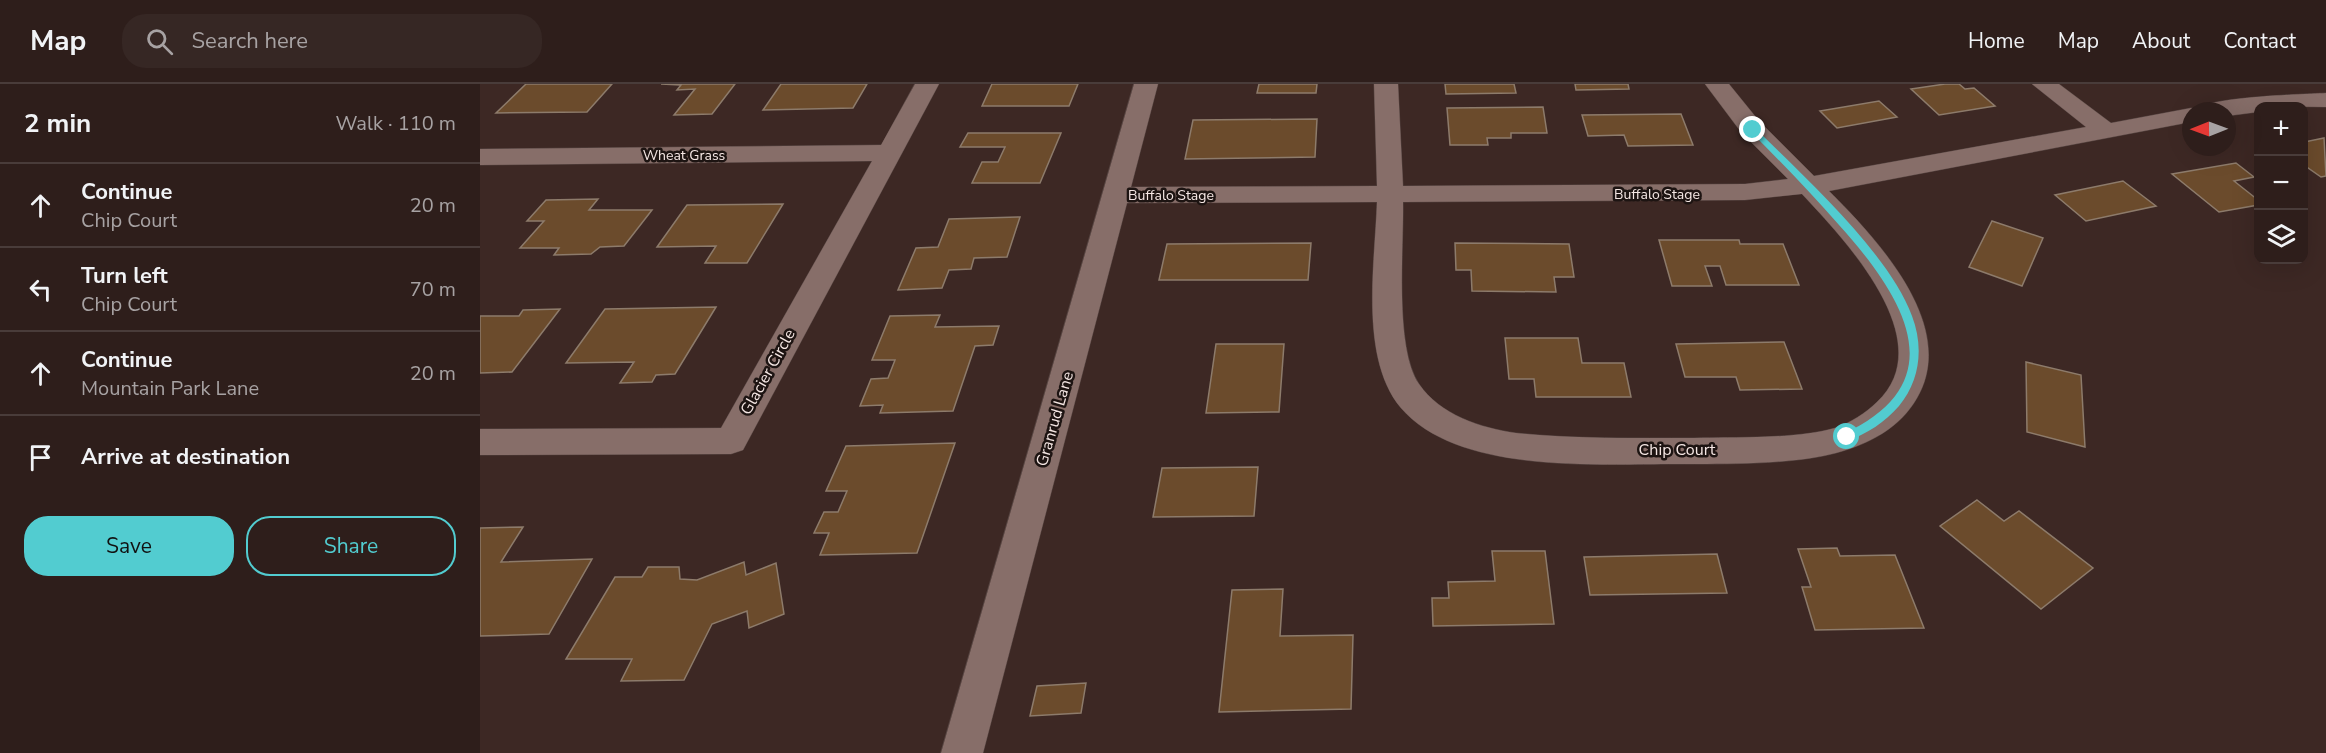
<!DOCTYPE html>
<html lang="en">
<head>
<meta charset="utf-8">
<style>
	:root { --surface:#2e1e1b; --page:#362724; --text:#f1f3f6; --muted:#a7a2a3; --line:#493c3a; --accent:#52ccd0 }
	body { margin:0; font-family:"Nunito Sans",sans-serif; background:var(--page); color:var(--text) }
	.controls { position:absolute; right:18px; top:18px; display:grid; overflow:hidden; border-radius:12px; box-shadow:0 6px 24px #0002 }
	.controls button { width:54px; height:54px; display:grid; place-items:center; padding:0; border:0; border-bottom:2px solid var(--line); background:var(--surface); color:var(--text); font:30px sans-serif }
	.compass { position:absolute; left:1702px; top:18px; width:54px; height:54px; border-radius:50%; background:var(--surface); box-shadow:0 6px 24px #0002; rotate:269deg }
	.stop { position:absolute; width:18px; height:18px; margin:-14px; border:4px solid #52ccd0; border-radius:50%; background:#fff }
	.stop.end { background:#52ccd0; border-color:#fff; box-shadow:0 2px 6px #0008 }
	.list { margin:0; padding:0; list-style:none }
	h2 { display:flex; justify-content:space-between; align-items:center; height:78px; margin:0; padding:0 24px; font-size:26px }
	h2 small { font-size:20px; font-weight:400; color:var(--muted) }
	.list li { display:grid; grid-template-columns:39px 1fr auto; gap:18px; align-items:center; box-sizing:border-box; height:84px; padding:0 24px; border-top:2px solid var(--line) }
	.list b { display:block; font-size:22px; white-space:nowrap }
	.list p { margin:0; font-size:20px; white-space:nowrap; color:var(--muted) }
	.list em { font-size:20px; font-style:normal; color:var(--muted) }
	.actions { display:flex; gap:12px; padding:18px 24px }
	.actions a { flex:1; padding:14px 0; border:2px solid var(--accent); border-radius:24px; text-align:center; font-size:21px; color:var(--accent) }
	.actions .main { background:var(--accent); color:#111 }
	.icon { flex:none; width:33px; height:33px; fill:none; stroke:currentColor; stroke-width:2; stroke-linecap:round; stroke-linejoin:round }
	.map { position:relative; flex:none; width:1846px; height:669px; overflow:hidden }
	header { display:flex; align-items:center; gap:36px; box-sizing:border-box; height:84px; padding:0 30px; background:var(--surface); border-bottom:2px solid var(--line) }
	header strong { font-size:28px }
	nav { display:flex; gap:33px; margin-inline-start:auto; font-size:21px }
	.search { width:420px; height:54px; background:var(--page); display:flex; align-items:center; gap:15px; box-sizing:border-box; padding:0 21px; border-radius:24px; color:var(--muted); font-size:22px }
	main { display:flex }
	aside { flex:1; background:var(--surface) }
	.map>svg:first-child { display:block }
	.building { fill:#6b4b2c; stroke:#8d7b6b; stroke-width:1.5 }
	.lines { fill:none; stroke-linecap:round; stroke-linejoin:round }
	.minor-casing { stroke:#554441; stroke-width:1 }
	.minor { fill:#876e69; fill-rule:evenodd }
	.route { fill:#52ccd0 }
	.labels { text-anchor:middle; dominant-baseline:central; stroke-width:5; stroke-linejoin:round; paint-order:stroke }
	.far-street-label { font-size:14px; fill:#f5e7e4; stroke:#1d1412 }
	.street-label { font-size:16px; fill:#f5e7e4; stroke:#1d1412 }
</style>
</head>
<body>
<header>
<strong>Map</strong>
<div class="search"><svg class="icon" aria-label="search" viewBox="0 0 24 24"><circle cx="10" cy="10" r="6"/><path d="M15 15l6 6"/></svg>Search here</div>
<nav><a>Home</a><a>Map</a><a>About</a><a>Contact</a></nav>
</header>
<main>
<aside>
<h2>2 min<small>Walk · 110 m</small></h2>
<ul class="list">
<li><svg class="icon" aria-label="ahead" viewBox="0 0 24 24"><path d="M12 20V5M6 11l6-6 6 6"/></svg><div><b>Continue</b><p>Chip Court</p></div><em>20 m</em></li>
<li><svg class="icon" aria-label="left" viewBox="0 0 24 24"><path d="M17 20v-9H6M10 6l-5 5 5 5"/></svg><div><b>Turn left</b><p>Chip Court</p></div><em>70 m</em></li>
<li><svg class="icon" aria-label="ahead" viewBox="0 0 24 24"><path d="M12 20V5M6 11l6-6 6 6"/></svg><div><b>Continue</b><p>Mountain Park Lane</p></div><em>20 m</em></li>
<li><svg class="icon" aria-label="arrive" viewBox="0 0 24 24"><path d="M6 21V4h12l-3 4 3 4H6"/></svg><div><b>Arrive at destination</b></div></li>
</ul>
<div class="actions"><a class="main">Save</a><a>Share</a></div>
</aside>
<div class="map">
<svg width="1846" height="669" viewBox="0 0 1846 669">
	<rect width="100%" height="100%" fill="#3d2824"/>
	<g class="building">
		<polygon points="46,0 132,0 107,28 16,29"/>
		<polygon points="181,0 255,0 232,30 194,31 215,5 197,6 201,1"/>
		<polygon points="301,0 387,0 373,24 283,26"/>
		<polygon points="512,0 598,0 589,22 502,22"/>
		<polygon points="779,0 837,0 836,9 777,9"/>
		<polygon points="965,0 1034,0 1036,9 966,10"/>
		<polygon points="1095,0 1148,0 1149,5 1096,6"/>
		<polygon points="1465,0 1479,0 1485,5 1494,4 1515,22 1459,31 1431,5"/>
		<polygon points="1399,17 1417,33 1357,44 1340,27"/>
		<polygon points="1063,23 1067,49 1031,49 1031,54 1007,54 1008,61 970,61 967,24"/>
		<polygon points="1201,30 1213,61 1148,62 1144,51 1108,52 1102,31"/>
		<polygon points="837,35 835,73 705,75 713,36"/>
		<polygon points="488,49 581,49 560,99 492,99 502,78 518,78 525,63 480,63"/>
		<polygon points="1844,54 1846,92 1841,93 1824,81 1824,58"/>
		<polygon points="1756,79 1774,93 1754,97 1778,116 1778,121 1739,128 1692,90"/>
		<polygon points="1643,97 1676,122 1606,137 1575,111"/>
		<polygon points="118,115 109,126 172,126 144,162 120,163 111,170 74,171 79,164 40,164 64,137 47,137 66,116"/>
		<polygon points="303,120 267,179 225,179 236,162 177,163 207,121"/>
		<polygon points="540,133 527,173 494,174 491,185 469,186 462,204 418,206 436,164 458,163 469,135"/>
		<polygon points="1512,137 1563,154 1542,202 1489,183"/>
		<polygon points="1179,156 1259,156 1260,160 1303,160 1319,201 1246,201 1240,182 1225,182 1232,202 1192,202"/>
		<polygon points="831,159 828,196 679,196 687,160"/>
		<polygon points="975,159 1089,160 1094,193 1074,193 1076,208 992,207 991,186 976,186"/>
		<polygon points="236,223 195,290 176,291 172,298 140,299 154,278 86,279 125,225"/>
		<polygon points="80,225 32,288 0,289 0,232 39,232 43,226"/>
		<polygon points="460,231 455,243 519,242 513,261 495,262 473,327 400,329 403,321 380,322 391,295 408,294 415,276 392,276 410,232"/>
		<polygon points="1025,254 1098,254 1102,279 1144,279 1151,313 1056,313 1054,295 1029,295"/>
		<polygon points="1304,258 1322,305 1260,306 1256,293 1205,293 1196,260"/>
		<polygon points="736,260 804,260 799,328 726,329"/>
		<polygon points="1546,278 1601,291 1605,363 1547,348"/>
		<polygon points="475,359 437,469 340,471 349,449 334,449 344,428 358,428 367,407 346,407 366,362"/>
		<polygon points="778,383 774,432 673,433 682,384"/>
		<polygon points="1497,416 1524,437 1539,427 1613,484 1561,525 1460,442"/>
		<polygon points="43,443 21,478 112,475 69,550 0,552 0,444"/>
		<polygon points="1357,464 1360,472 1415,471 1444,544 1335,546 1322,503 1331,503 1318,465"/>
		<polygon points="1012,467 1065,467 1074,540 953,542 952,514 969,514 968,498 1015,497"/>
		<polygon points="1237,470 1247,509 1110,511 1104,473"/>
		<polygon points="264,478 266,491 296,479 304,530 269,544 267,527 232,540 204,596 141,597 152,575 86,575 135,493 162,493 168,483 199,483 200,495 217,496"/>
		<polygon points="803,505 800,552 873,551 871,625 739,628 752,506"/>
		<polygon points="606,599 601,629 550,632 557,602"/>
	</g>
	<g class="lines">
		<defs>
			<g id="minor">
				<polygon points="435,0 459,0 263,366 251,370 0,371 0,345 241,344 392,77 0,81 0,65 401,61"/>
				<path d="M654,0H678L651,103L897,102L894,0H918L923,102L1265,100L1308,95L1261,48L1225,0H1249L1279,37L1334,92L1606,43L1552,0H1579L1631,39L1711,24L1718,25C1727,13 1826,10 1846,9V23L1778,22V28L1747,32V27H1711V38L1349,107C1397,155 1479,242 1437,314C1420,344 1389,360 1356,369C1312,381 1242,380 1196,380C1116,380 978,390 921,324C879,274 895,179 897,118L647,119L503,669H461ZM1322,110C1364,155 1462,257 1397,318C1386,329 1370,339 1355,344C1318,355 1253,353 1214,354C1155,354 1094,355 1036,349C1001,344 960,331 939,300C914,263 924,163 923,118L1265,116Z"/>
			</g>
		</defs>
		<use href="#minor" class="minor-casing"/>
		<use href="#minor" class="minor"/>
	</g>
	<path class="route" d="M1270,44H1275C1323,92 1409,169 1432,232C1444,263 1440,297 1419,322C1405,338 1387,350 1367,357L1363,356V350C1479,297 1421,210 1359,141C1330,108 1301,78 1270,47Z"/>
	<g class="labels">
		<g class="far-street-label">
			<text x="204" y="71">Wheat Grass</text>
			<text x="1177" y="110">Buffalo Stage</text>
			<text x="691" y="111">Buffalo Stage</text>
		</g>
		<g class="street-label">
			<text transform="translate(288 288) rotate(-61)">Glacier Circle</text>
			<text transform="translate(575 335) rotate(-74)">Granrud Lane</text>
			<text x="1197" y="366">Chip Court</text>
		</g>
	</g>
</svg>
<div class="controls">
<button>+</button>
<button>−</button>
<button><svg class="icon" aria-label="layers" viewBox="0 0 24 24"><path d="M12 4l9 5-9 5-9-5zM3 14l9 5 9-5"/></svg></button>
</div>
<svg class="compass" viewBox="-18 -18 36 36"><path d="M0-13l5 13h-10z" fill="#e53935"/><path d="M0 13l5-13h-10z" fill="#a7a2a3"/></svg>
<div class="stop" style="left:1367px;top:353px"></div>
<div class="stop end" style="left:1273px;top:46px"></div>
</div>
</main>
</body>
</html>
